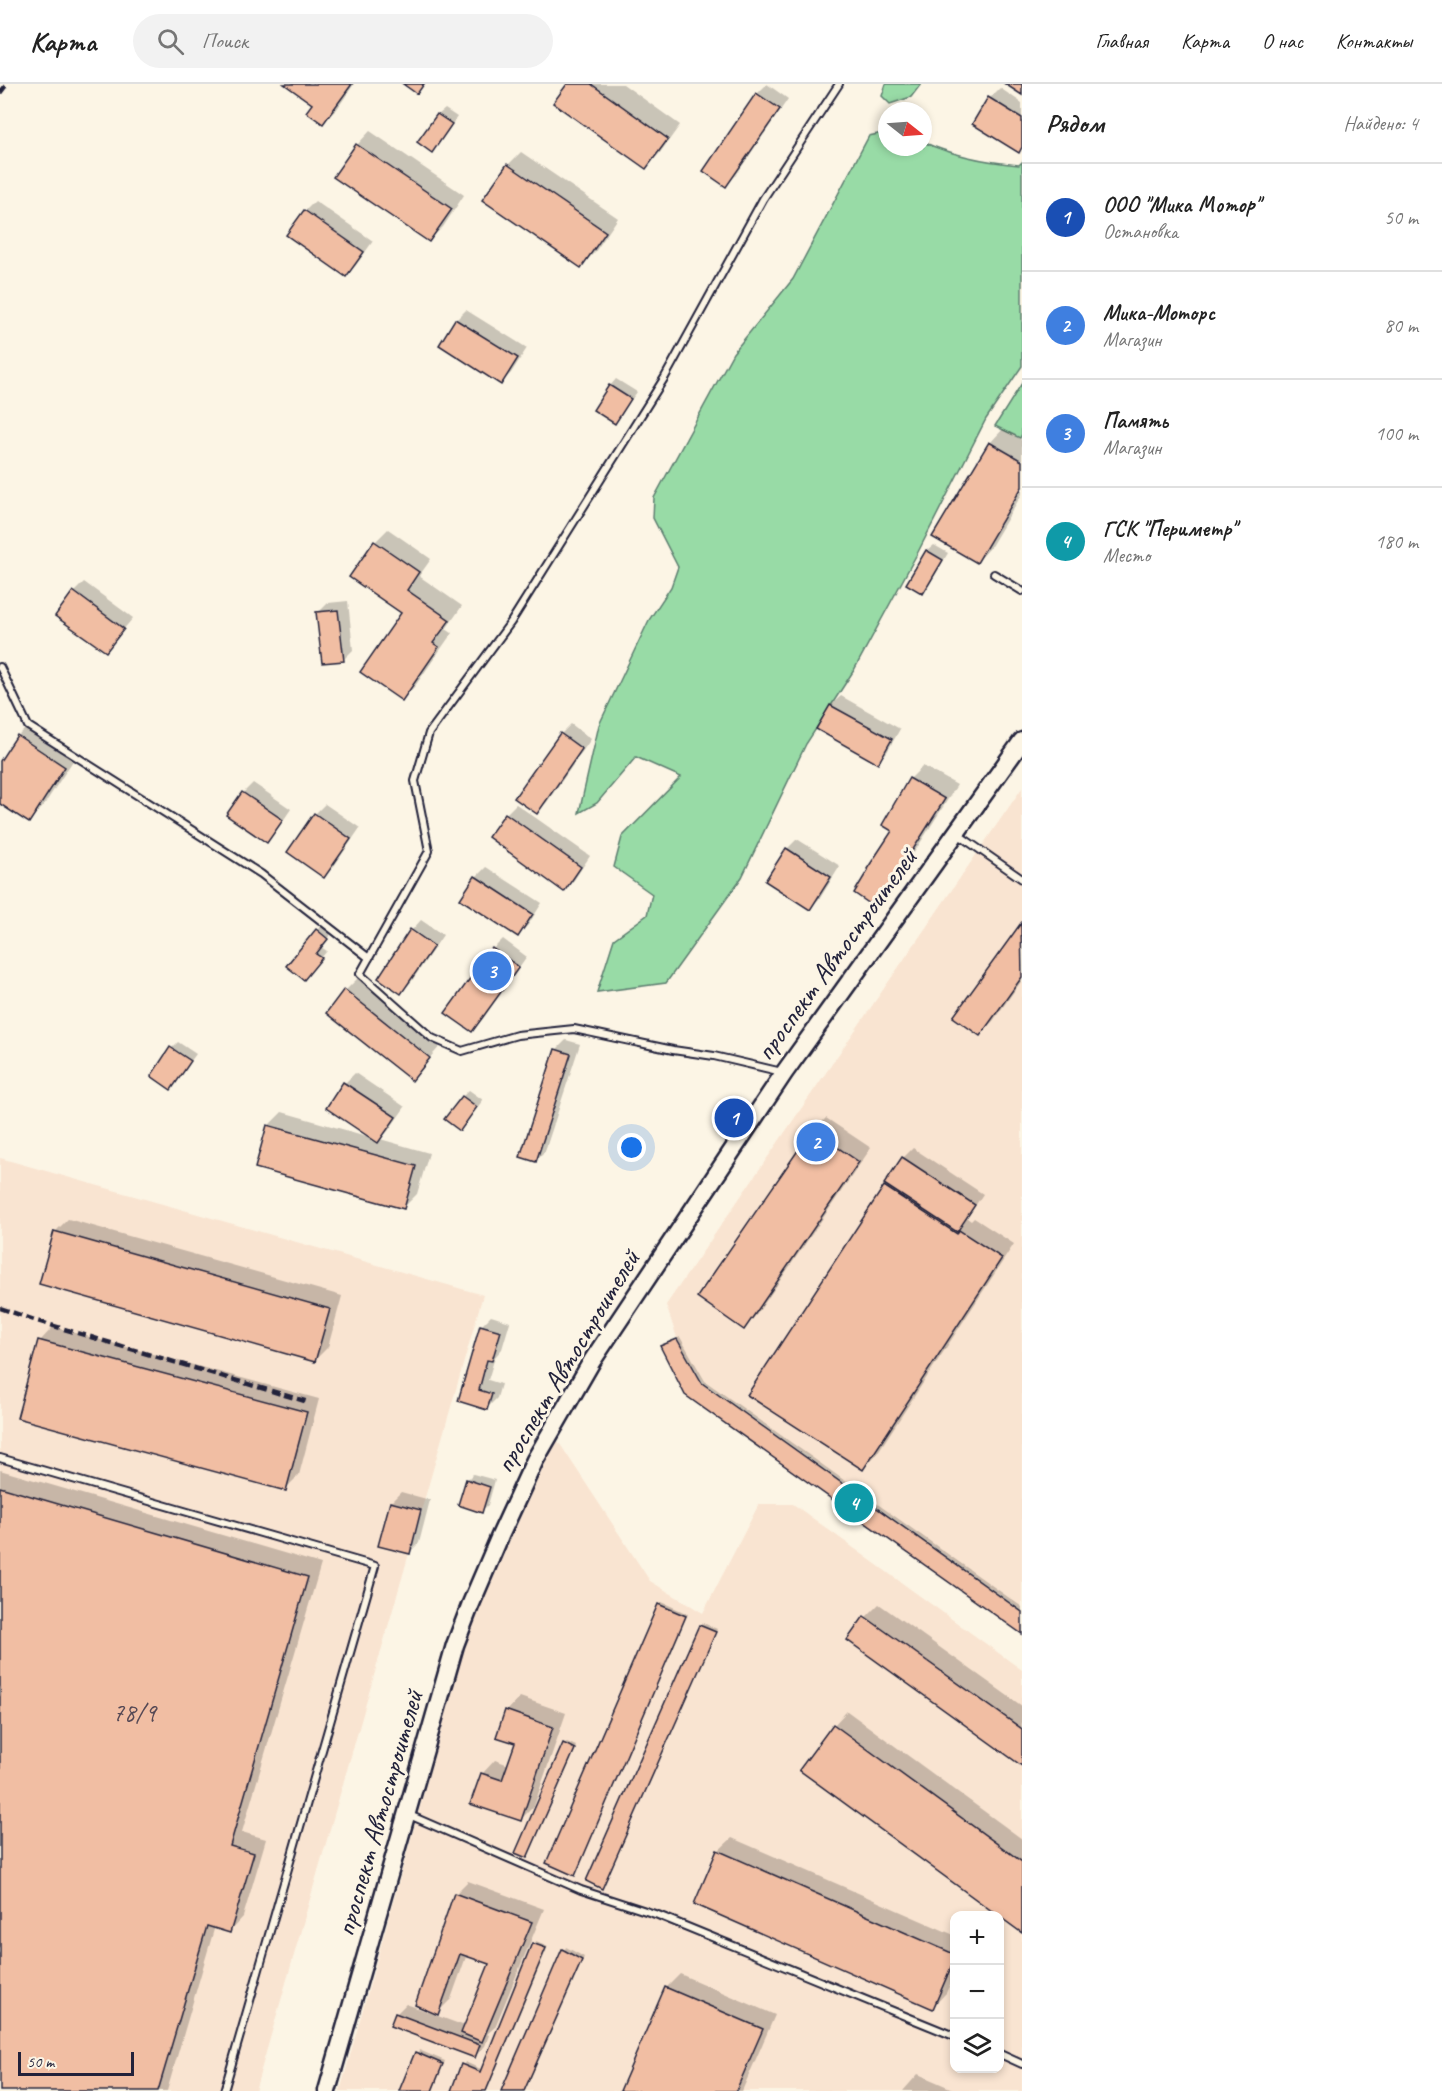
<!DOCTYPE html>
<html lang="ru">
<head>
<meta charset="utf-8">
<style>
	:root { --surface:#fff; --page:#f2f2f2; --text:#222; --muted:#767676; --line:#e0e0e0; --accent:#111827 }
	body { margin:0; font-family:Caveat,sans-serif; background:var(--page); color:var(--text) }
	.controls { position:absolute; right:18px; bottom:18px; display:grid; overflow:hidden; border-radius:12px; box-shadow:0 3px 9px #0003 }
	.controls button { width:54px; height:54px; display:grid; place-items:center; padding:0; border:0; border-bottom:2px solid var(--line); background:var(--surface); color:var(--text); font:30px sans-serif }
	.compass { position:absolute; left:878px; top:18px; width:54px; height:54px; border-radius:50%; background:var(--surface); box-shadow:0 3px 9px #0003; rotate:107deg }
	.scale { position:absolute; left:18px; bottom:15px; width:116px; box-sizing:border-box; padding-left:6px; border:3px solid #22223b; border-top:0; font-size:16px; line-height:21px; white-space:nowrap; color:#22223b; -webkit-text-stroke:4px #fcf5e5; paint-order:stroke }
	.you { position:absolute; left:632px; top:1064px; width:21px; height:21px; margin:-15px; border:4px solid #fff; border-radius:50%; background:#1a73e8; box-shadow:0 0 0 9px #1a73e833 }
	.badge { display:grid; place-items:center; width:39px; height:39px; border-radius:50%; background:var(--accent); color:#fff; font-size:20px; font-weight:700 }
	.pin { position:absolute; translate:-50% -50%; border:3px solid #fff; box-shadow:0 2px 6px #0006 }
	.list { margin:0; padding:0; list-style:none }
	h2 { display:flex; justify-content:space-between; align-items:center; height:78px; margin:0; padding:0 24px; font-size:26px }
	h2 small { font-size:20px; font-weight:400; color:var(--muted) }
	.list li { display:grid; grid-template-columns:39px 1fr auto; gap:18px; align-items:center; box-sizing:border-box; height:108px; padding:0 24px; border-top:2px solid var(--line) }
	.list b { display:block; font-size:22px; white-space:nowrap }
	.list p { margin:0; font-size:20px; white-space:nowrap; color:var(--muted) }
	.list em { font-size:20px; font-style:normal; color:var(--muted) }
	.icon { flex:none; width:33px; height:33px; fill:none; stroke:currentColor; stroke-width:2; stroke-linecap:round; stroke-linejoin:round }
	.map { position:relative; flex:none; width:1022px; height:2007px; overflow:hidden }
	header { display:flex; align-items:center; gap:36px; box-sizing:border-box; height:84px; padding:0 30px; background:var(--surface); border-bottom:2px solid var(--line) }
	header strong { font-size:28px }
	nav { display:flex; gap:33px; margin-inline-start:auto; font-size:21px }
	.search { width:420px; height:54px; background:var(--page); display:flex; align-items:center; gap:15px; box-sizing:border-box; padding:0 21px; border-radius:33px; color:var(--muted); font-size:22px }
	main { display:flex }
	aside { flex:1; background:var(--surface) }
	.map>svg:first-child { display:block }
	.built { fill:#f9e4d1; fill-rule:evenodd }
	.green { fill:#98dba6; stroke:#5d7e70; stroke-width:1.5 }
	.shadow { fill:#0003; fill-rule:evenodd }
	.building { fill:#f1bea3; stroke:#22223b; stroke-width:1.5 }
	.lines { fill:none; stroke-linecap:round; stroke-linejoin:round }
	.service-casing { stroke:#22223b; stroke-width:10 }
	.secondary-casing { stroke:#22223b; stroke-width:21 }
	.service { stroke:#fcf5e5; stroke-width:6 }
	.secondary { stroke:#fcf5e5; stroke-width:16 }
	.rail { stroke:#22223b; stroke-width:4.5; stroke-dasharray:9 4.5; stroke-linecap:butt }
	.labels { text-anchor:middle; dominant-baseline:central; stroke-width:6; stroke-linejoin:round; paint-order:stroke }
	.number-label { font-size:26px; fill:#564955 }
	.street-label { font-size:28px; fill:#22223b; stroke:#fcf5e5 }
</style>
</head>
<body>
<header>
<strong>Карта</strong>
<div class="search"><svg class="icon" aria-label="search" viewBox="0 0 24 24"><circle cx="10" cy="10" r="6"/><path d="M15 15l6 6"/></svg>Поиск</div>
<nav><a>Главная</a><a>Карта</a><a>О нас</a><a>Контакты</a></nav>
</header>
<main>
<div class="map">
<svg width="1022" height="2007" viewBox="0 0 1022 2007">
	<rect width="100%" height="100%" fill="#fcf5e5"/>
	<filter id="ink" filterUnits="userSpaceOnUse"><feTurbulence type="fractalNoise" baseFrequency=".0167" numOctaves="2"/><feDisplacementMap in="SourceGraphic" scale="12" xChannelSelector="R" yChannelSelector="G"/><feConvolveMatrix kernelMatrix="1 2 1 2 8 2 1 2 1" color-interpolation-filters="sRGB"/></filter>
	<g filter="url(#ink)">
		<g class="built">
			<polygon points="1022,704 1022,1526 704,1298 677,1254 666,1221"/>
			<polygon points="0,1074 483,1211 255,2007 0,2007"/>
			<path d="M556,1354L650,1497L703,1529L759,1420H793L1022,1586V2007H340L470,1544ZM954,1832H1000V1984H954Z"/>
		</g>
		<g class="green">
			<polygon points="886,0 921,0 911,13 890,20 882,12"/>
			<path d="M887,48V63H923V58C954,72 986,78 1019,81L1022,78V282L986,335L918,468L854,586L806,660L742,793L666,899L597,908L614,855L647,831L652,810L614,783L622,753L681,693L636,673L597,719L579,729L599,641L649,536L671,503L678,483L653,434L654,414L733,269L793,195L869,52Z"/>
			<polygon points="1022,299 1022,350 1020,354 995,342"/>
		</g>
		<g class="shadow">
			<polygon points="286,0 354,0 337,25 323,38 314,19"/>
			<polygon points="569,0 623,0 680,41 659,70 646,83"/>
			<polygon points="767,0 788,15 736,91 726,101 705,86 757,10"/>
			<polygon points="1000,4 1022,19 1022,63 1018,67 990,14"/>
			<polygon points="445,25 457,33 438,60 438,31"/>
			<polygon points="370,47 464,111 443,143 429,156 357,61"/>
			<polygon points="521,68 618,134 595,168 581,182 508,81"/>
			<polygon points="315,117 373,157 356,181 346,191 305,127"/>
			<polygon points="466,226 527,264 511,289 501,299 441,261 456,236"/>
			<polygon points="616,295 637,308 615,338 610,302"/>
			<polygon points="1003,345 1022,356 1022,410 990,464 977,478 990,359"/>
			<polygon points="388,445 431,475 419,492 462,522 446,545 452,549 415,602 402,615 403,529 375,458"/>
			<polygon points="934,461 948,469 929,501 922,508 927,467"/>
			<polygon points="84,498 133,534 106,566 74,508"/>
			<polygon points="348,517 353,566 343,576 318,529 328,519"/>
			<polygon points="841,612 900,645 887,668 878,678 819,644 831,621"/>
			<polygon points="31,639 78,669 42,724 28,737 0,718 0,679 18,652"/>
			<polygon points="571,640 591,655 547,718 537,728 561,650"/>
			<polygon points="923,682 957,701 889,808 876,822 894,746 910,695"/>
			<polygon points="253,699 291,725 276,747 267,757 243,709"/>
			<polygon points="325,720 360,744 334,782 324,792 289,768 315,730"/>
			<polygon points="516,720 590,772 574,796 564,806 490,753 506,730"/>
			<polygon points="797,755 840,782 820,814 810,824 787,765"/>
			<polygon points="486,783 542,819 528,841 518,851 476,793"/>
			<polygon points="421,836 443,851 411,898 401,908 412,846"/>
			<polygon points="323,840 333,847 321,863 327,867 304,894 317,846"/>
			<polygon points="1022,840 1022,896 993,937 979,950 956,933"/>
			<polygon points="503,855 527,873 482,936 472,946 493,865"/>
			<polygon points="359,893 442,960 411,995 346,906"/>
			<polygon points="566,956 580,960 545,1067 535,1077 556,966"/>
			<polygon points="178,958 196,970 171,1004 172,964"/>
			<polygon points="355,989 405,1023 388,1047 380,1055 429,1069 417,1110 404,1123 269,1041 282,1028 370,1053 328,1023 345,999"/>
			<polygon points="469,1006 483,1016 466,1038 463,1012"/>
			<polygon points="826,1034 871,1064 757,1230 744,1244 813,1047"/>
			<polygon points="913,1064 983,1110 967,1134 971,1137 974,1134 1014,1160 876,1371 863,1384 749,1310 903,1074"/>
			<polygon points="68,1135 342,1212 328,1263 315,1276 55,1148"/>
			<polygon points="491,1232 510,1238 502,1265 495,1273 488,1296 501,1300 497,1314 487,1324 460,1316 481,1242"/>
			<polygon points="53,1243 319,1315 299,1391 285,1405 40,1257"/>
			<polygon points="680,1253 705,1297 1022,1523 1022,1548 686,1310 662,1262"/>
			<polygon points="0,1386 321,1480 242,1748 266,1755 243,1833 230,1847 215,1842 167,2007 0,2007"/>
			<polygon points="473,1390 495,1396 488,1421 481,1427 467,1396"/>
			<polygon points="401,1408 430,1416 419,1459 409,1469 380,1461 391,1418"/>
			<polygon points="662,1518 688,1530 575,1790 659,1521"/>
			<polygon points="879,1520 1022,1622 1022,1680 849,1556 866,1533"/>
			<polygon points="703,1539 717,1545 602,1803 700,1542"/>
			<polygon points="520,1613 566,1629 534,1722 520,1736 482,1690 495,1676 509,1681 517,1658 507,1627"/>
			<polygon points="847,1627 1022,1755 1022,1847 834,1641"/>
			<polygon points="567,1658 576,1662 527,1772 564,1660"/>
			<polygon points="732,1754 954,1851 954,1891 946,1909 933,1923 718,1767"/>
			<path d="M468,1797L544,1825L495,1943L487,1950L489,1951L485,1962L475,1972L396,1930L406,1920L434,1930L455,1810ZM467,1870L491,1879L465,1942L435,1931L451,1915Z"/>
			<polygon points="536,1857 548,1862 487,2007 452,2007 465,1978 483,1986"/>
			<polygon points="566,1863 584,1873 525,2007 503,2007"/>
			<polygon points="680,1890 775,1931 742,2007 622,2007 667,1903"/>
			<polygon points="419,1966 445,1977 433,2007 400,2007"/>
			<polygon points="918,1990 957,2007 903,2007"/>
		</g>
		<g class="building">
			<polygon points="284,0 352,0 323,40 306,28 312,20"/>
			<polygon points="403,0 424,0 417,10"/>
			<polygon points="567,0 591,0 668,55 646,85 553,19"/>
			<polygon points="1005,0 1022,0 1022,11"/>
			<polygon points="756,9 780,25 726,103 703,87"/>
			<polygon points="988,13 1022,34 1022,63 1019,69 972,40"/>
			<polygon points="437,30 452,40 432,69 417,58"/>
			<polygon points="356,60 452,125 429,158 333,93"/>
			<polygon points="507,80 606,148 581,184 482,116"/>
			<polygon points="304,126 364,168 346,193 286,151"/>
			<polygon points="455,235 518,274 501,301 439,261"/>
			<polygon points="609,301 631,315 615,340 593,326"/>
			<polygon points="989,358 1022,377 1022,403 977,479 932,453"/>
			<polygon points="374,457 419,488 407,506 450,536 433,559 439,563 402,617 360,588 401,529 349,493"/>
			<polygon points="926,466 943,476 923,510 906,500"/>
			<polygon points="73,507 124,545 106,568 55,532"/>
			<polygon points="338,526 344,577 322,579 316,528"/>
			<polygon points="830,621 892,655 878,680 816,645"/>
			<polygon points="560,649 582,665 537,730 514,714"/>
			<polygon points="17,651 65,683 29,739 0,720 0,677"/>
			<polygon points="909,694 945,715 876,824 854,809 868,786 867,785 892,747 882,741"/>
			<polygon points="242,708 283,736 267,759 226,731"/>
			<polygon points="314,729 351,755 324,794 287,768"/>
			<polygon points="505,729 581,783 564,808 488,753"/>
			<polygon points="786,764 831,793 810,826 765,797"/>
			<polygon points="475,792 533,830 518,853 460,815"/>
			<polygon points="1021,839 1022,893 980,952 953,933"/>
			<polygon points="316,845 328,855 316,870 322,874 304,896 286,882"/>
			<polygon points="410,845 434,862 401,910 378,894"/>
			<polygon points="492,864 519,883 472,948 445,929"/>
			<polygon points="344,905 430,974 412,997 326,929"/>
			<polygon points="170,963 191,977 171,1006 151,992"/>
			<polygon points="555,965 571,970 536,1078 520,1073"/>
			<polygon points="343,998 396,1033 378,1059 326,1024"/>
			<polygon points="462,1012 477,1023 460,1047 444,1035"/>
			<polygon points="267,1041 416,1082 404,1125 255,1084"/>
			<polygon points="812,1046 859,1078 744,1246 697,1213"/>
			<polygon points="902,1073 975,1121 957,1148 884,1100"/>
			<polygon points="884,1102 957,1150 959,1146 1002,1174 863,1386 747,1311"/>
			<polygon points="54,1147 330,1225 315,1278 39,1200"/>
			<polygon points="480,1241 501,1247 492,1277 487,1276 479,1306 492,1310 487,1326 458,1317"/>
			<polygon points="677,1255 702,1299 1022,1528 1022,1550 685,1311 660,1262"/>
			<polygon points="38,1256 307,1328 286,1407 17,1334"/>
			<polygon points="466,1395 490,1403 482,1429 458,1421"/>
			<polygon points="0,1403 308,1493 230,1762 254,1769 230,1849 207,1842 158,2007 0,2007"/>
			<polygon points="390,1418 421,1426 410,1470 378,1462"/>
			<polygon points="658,1520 686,1532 575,1792 546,1779"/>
			<polygon points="864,1532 1022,1645 1022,1682 847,1556"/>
			<polygon points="699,1541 716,1548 602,1805 586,1797"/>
			<polygon points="505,1626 553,1643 521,1737 470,1720 481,1689 502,1696 515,1659 496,1653"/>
			<polygon points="833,1640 1022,1778 1022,1849 799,1686"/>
			<polygon points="563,1659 575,1665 527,1774 515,1769"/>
			<polygon points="717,1766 954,1870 954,1876 933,1925 694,1820"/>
			<polygon points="454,1809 532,1838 482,1958 461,1949 489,1880 460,1870 438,1931 415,1921"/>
			<polygon points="532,1859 546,1864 486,2007 451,2007 461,1980 480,1988"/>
			<polygon points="562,1865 582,1876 524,2007 501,2007"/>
			<polygon points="665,1903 763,1945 736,2007 620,2007"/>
			<polygon points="395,1929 480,1961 475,1974 390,1942"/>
			<polygon points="415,1968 443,1980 432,2007 399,2007"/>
		</g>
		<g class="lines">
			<defs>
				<g id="service">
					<polyline points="994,490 1022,507"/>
					<polyline points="0,583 28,642 261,790 369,874"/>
					<polyline points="956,749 1022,795"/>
					<polyline points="782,988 714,972 673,966 574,945 517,951 462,967 432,954 360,890 429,767 415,697 429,649 511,538 665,293 763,115 839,0"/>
					<polyline points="0,1374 375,1482 224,2007"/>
					<polyline points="407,1730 581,1806 658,1831 954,1952"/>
					<polyline points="1000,1970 1022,1980"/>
				</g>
				<polyline id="secondary" points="327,2007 455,1561 470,1522 500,1452 535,1376 592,1277 784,989 1022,657"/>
			</defs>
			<use href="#service" class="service-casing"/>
			<use href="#secondary" class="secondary-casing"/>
			<use href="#service" class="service"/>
			<use href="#secondary" class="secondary"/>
			<g class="rail">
				<polyline points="0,9 7,0"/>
				<polyline points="0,1224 34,1236 308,1318"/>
			</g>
		</g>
	</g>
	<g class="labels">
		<g class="number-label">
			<text x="134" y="1628">78/9</text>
		</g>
		<g class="street-label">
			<text transform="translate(836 870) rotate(-54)">проспект Автостроителей</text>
			<text transform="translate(567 1277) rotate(-59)">проспект Автостроителей</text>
			<text transform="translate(379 1729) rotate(-74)">проспект Автостроителей</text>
		</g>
	</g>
</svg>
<div class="controls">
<button>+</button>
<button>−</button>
<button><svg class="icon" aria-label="layers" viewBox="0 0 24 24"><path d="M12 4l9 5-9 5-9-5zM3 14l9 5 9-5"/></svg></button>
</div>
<svg class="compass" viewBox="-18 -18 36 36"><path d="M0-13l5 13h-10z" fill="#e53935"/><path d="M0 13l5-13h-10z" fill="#767676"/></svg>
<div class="scale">50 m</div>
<div class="you"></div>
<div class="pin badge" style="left:734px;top:1034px;background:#1a4fb4">1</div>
<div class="pin badge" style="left:816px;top:1058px;background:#3f7fe0">2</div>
<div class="pin badge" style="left:492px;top:887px;background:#3f7fe0">3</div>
<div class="pin badge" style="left:854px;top:1419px;background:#0f9aa8">4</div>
</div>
<aside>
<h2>Рядом<small>Найдено: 4</small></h2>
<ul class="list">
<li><span class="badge" style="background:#1a4fb4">1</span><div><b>ООО &quot;Мика Мотор&quot;</b><p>Остановка</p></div><em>50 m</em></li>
<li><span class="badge" style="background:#3f7fe0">2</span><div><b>Мика-Моторс</b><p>Магазин</p></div><em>80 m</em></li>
<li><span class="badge" style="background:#3f7fe0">3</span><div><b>Память</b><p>Магазин</p></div><em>100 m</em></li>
<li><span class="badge" style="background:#0f9aa8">4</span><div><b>ГСК &quot;Периметр&quot;</b><p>Место</p></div><em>180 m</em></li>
</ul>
</aside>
</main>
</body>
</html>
